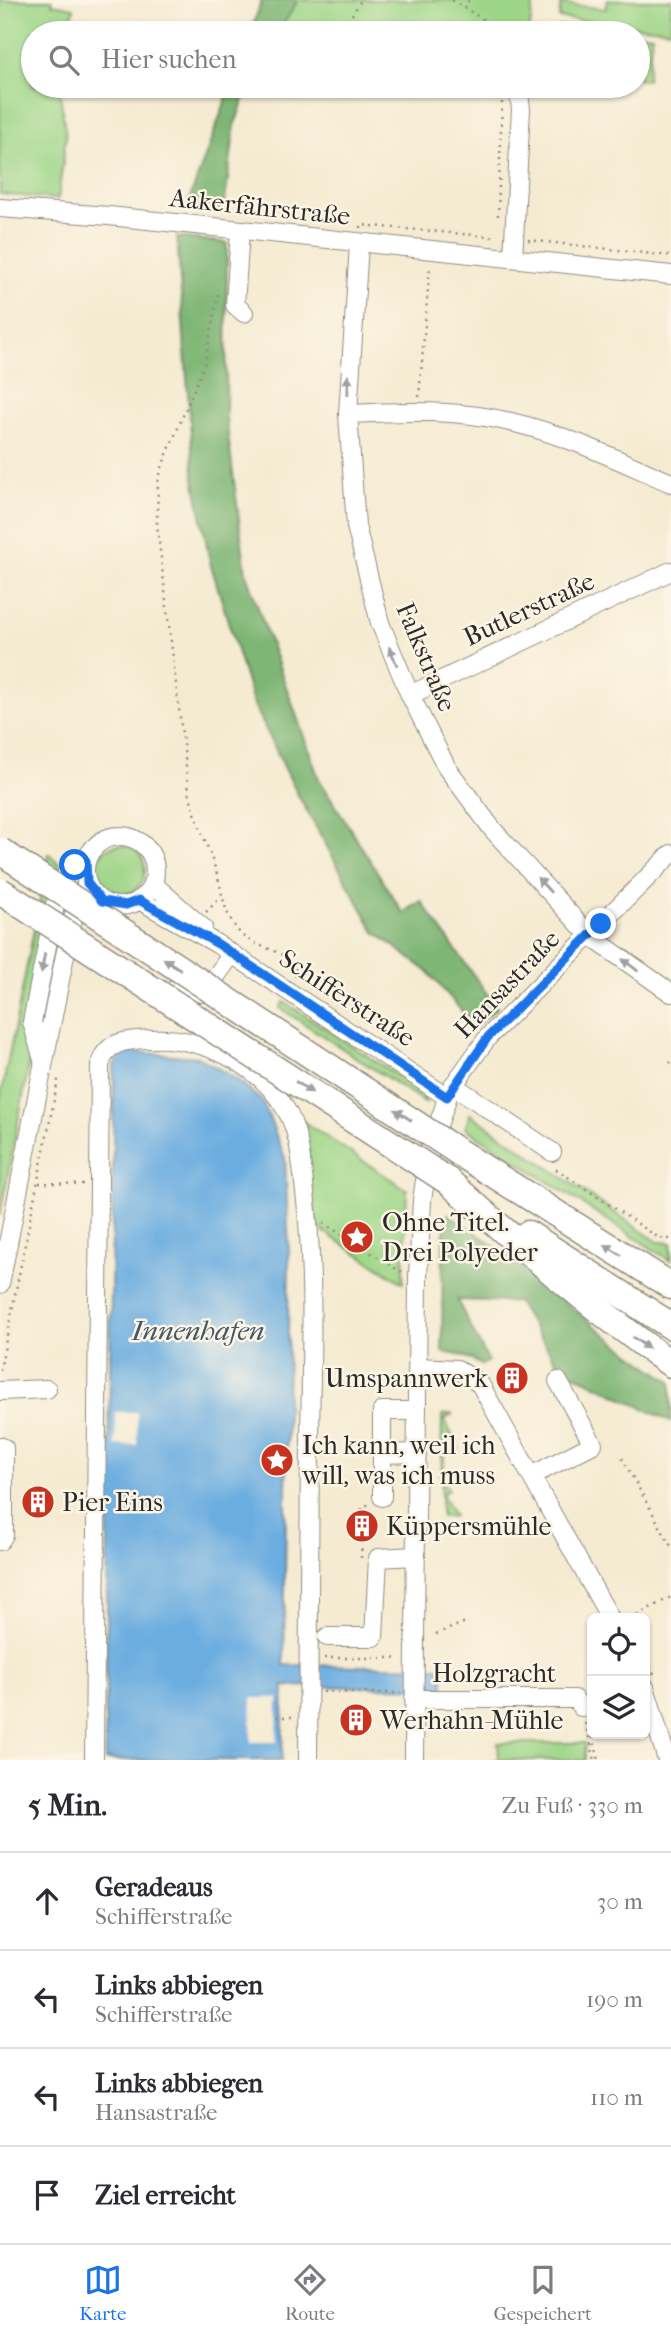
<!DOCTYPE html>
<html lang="de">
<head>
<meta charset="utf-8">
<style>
	:root { --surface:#fff; --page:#f2f2f3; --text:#2b2b33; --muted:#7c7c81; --line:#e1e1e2; --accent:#1a73e8 }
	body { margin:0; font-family:"IM FELL French Canon",serif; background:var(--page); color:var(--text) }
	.controls { position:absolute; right:21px; bottom:21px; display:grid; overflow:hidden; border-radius:10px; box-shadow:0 2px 5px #0004 }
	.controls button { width:63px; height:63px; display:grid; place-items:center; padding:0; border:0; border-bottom:2px solid var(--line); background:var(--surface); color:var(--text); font:35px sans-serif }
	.stop { position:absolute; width:21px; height:21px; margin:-16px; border:5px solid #1a73e8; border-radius:50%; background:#fff }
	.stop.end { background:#1a73e8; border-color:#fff; box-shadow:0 2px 7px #0008 }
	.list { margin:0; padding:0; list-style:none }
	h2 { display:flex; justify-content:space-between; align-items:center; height:91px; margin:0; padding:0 28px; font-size:30px }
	h2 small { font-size:23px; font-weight:400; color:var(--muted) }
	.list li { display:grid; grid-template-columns:46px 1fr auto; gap:21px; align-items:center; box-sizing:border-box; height:98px; padding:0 28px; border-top:2px solid var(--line) }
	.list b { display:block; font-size:26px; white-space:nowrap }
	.list p { margin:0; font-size:23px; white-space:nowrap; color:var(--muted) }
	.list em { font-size:23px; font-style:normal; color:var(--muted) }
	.icon { flex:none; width:38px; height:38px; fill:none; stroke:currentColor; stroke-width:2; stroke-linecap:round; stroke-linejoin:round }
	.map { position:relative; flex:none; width:671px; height:1760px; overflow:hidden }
	.search { position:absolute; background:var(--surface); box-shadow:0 2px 5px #0004; left:21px; right:21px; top:21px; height:77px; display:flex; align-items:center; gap:18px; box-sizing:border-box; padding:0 24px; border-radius:38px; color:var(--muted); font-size:26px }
	.sheet { height:483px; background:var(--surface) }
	nav { display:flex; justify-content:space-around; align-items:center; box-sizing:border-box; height:98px; border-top:2px solid var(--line); background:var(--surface); font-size:19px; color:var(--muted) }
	nav a { display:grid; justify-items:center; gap:4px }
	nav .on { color:var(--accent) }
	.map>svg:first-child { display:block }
	.green { fill:#9dd587; stroke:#648059; stroke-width:2 }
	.forest { fill:#7eb674; stroke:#547050; stroke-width:2 }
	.water { fill:#6cade0; stroke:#4c6c86; stroke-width:2 }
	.pier { fill:#f5ebd2 }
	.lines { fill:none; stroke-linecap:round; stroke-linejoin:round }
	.minor-casing { stroke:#908b7e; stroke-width:20 }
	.highway-casing { stroke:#908b7e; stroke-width:29 }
	.path { stroke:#908b7e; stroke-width:2.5; stroke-dasharray:2 5; stroke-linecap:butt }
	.minor { stroke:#fff; stroke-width:18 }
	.highway { stroke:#fff; stroke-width:26 }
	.highway-bridge-casing { stroke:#908b7e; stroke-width:29; stroke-linecap:butt }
	.highway-bridge { stroke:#fff; stroke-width:26 }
	.oneway { fill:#a0a0a0 }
	.route { stroke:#1a73e8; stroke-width:9 }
	.labels { text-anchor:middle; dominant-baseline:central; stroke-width:5; stroke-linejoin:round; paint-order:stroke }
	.street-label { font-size:26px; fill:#2b2b2b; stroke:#fcf5e5 }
	.poi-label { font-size:26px; fill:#2b2b2b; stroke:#fcf5e5; text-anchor:start }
	.water-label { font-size:28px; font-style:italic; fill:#42586a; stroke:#fcf5e5 }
</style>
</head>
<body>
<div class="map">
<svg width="671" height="1760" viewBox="0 0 671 1760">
	<rect width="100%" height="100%" fill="#fcf5e5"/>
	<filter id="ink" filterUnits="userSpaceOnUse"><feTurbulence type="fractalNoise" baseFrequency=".0143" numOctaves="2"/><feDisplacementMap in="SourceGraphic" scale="14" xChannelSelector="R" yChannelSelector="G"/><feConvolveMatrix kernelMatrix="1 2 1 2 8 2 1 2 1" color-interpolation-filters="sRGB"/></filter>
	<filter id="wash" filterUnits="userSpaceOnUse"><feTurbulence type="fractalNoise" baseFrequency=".00686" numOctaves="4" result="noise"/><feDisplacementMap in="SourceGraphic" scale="28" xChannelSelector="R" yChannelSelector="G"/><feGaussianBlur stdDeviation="1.57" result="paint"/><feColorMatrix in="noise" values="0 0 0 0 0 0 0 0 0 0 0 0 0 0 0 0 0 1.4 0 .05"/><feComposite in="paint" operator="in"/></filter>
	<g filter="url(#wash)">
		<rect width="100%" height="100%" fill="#f5ebd2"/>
		<g class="green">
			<polygon points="0,0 52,0 52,4 74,8 68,33 33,33 33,86 59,86 66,136 58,199 0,194"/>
			<polygon points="298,0 534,0 529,33 278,33"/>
			<polygon points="607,0 671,0 671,30 559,18 561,4 606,9"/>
			<polygon points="560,26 652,35 647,80 638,79 638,33 560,33"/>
			<circle cx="120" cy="870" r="25"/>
			<polygon points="49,854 63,867 26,1024 31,1054 0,1216 0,1101"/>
			<polygon points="284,1002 423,1092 426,1103 280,1008"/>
			<polygon points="470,1114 658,1242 671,1243 671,1261 465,1128"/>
			<polygon points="295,1116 407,1190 403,1283 318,1228"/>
			<polygon points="453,1414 444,1420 459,1449 444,1454 444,1482 449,1490 442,1494 454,1516 441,1517 442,1415"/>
			<polygon points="498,1743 585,1743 585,1760 499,1760"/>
		</g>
		<g class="forest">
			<polygon points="262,0 298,0 278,33 250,33"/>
			<polygon points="231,86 249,86 235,124 224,209 186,209"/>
			<polygon points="177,237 227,243 226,419 246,574 319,779 403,913 421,901 497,1008 475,1026 427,971 375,932 298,795 253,703 210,562 194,478"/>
			<path d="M448,1214C527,1264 592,1331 671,1381V1422L560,1367L517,1302L457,1300L488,1361L482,1365L464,1356L442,1352L443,1237Z"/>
		</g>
		<polygon class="water" points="132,1052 198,1057 238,1080 263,1102 285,1158 289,1251 284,1665 444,1667 444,1688 284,1686 282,1760 105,1760 114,1065 120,1056"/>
		<g class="pier">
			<polygon points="116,1412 137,1412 137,1445 115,1445"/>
			<polygon points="252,1698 278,1698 277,1742 251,1742"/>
		</g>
	</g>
	<g filter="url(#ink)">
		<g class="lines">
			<defs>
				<g id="minor">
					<polyline points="0,208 109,216 671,275"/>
					<polyline points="240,231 235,305 244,313"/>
					<polyline points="359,244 348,414 356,526 380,623 410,695 447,768 493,830 590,936 671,993"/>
					<polyline points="513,258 521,109 518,86"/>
					<path d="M348,414C403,411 460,409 515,423C569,436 620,461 671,483"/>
					<polyline points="410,695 671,571"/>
					<circle cx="120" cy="871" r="35"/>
					<polyline points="152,883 203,928"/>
					<polyline points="139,900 217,944 447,1097"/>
					<polyline points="156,989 204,993 232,954"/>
					<polyline points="43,1060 32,1022 57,895 68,871 86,861"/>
					<polyline points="453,1085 552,1152"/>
					<polyline points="0,1284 64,960 76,905 87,883"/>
					<polyline points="418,1367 457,1369 480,1384 610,1618"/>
					<polyline points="0,1391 47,1389"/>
					<polyline points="0,1446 4,1448 4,1535 0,1541"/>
					<polyline points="382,1454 417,1453"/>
					<polyline points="531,1476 593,1444 558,1381"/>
					<polyline points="382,1497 382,1411 417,1411"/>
					<polyline points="327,1637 374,1637 378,1558 416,1556"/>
					<polyline points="645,1687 667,1760"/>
					<polyline points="414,1699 575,1699"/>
					<polyline points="581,1707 592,1706"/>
					<path d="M94,1760L100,1066C105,1040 129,1040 150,1039C201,1036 259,1063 285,1108C299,1130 301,1159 304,1184C315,1268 311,1353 310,1438C309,1545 309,1653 308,1760"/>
					<polyline points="414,1760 418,1276 422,1200 430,1149 450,1090 488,1037 671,854"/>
				</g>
				<g id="highway">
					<polyline points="460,1153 671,1286"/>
					<path d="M448,1181C520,1246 592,1308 671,1364"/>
					<polyline points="528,1234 671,1326"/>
				</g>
			</defs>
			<use href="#minor" class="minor-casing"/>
			<use href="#highway" class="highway-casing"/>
			<g class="path">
				<polyline points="452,0 504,33"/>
				<polyline points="464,8 469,0"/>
				<polyline points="341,33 361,0"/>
				<polyline points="498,216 502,101"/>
				<polyline points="361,228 361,225 497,237"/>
				<polyline points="528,240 671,256"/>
				<path d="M218,294L205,363L163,464L158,482L157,525L189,792C196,821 208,846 217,874C223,895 224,916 241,934C257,951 287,946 297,972L295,977"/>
				<polyline points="419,397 430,265"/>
				<polyline points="206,912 221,897"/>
				<polyline points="670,1063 671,1062"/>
				<polyline points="556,1169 659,1238 671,1239"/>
				<polyline points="39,1183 85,1184"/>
				<polyline points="323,1223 403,1273"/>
				<polyline points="0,1370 59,1075"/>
				<polyline points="622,1458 671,1546"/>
				<polyline points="362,1524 362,1508 369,1504"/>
				<polyline points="361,1558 362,1532"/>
				<polyline points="631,1618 671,1597"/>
				<polyline points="436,1634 466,1622"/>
				<polyline points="645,1653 654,1674"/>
				<polyline points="324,1658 398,1658"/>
				<polyline points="323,1692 401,1693"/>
				<polyline points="276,1717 294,1717"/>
				<polyline points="585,1723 595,1760"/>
				<polyline points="589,1723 599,1760"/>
				<polyline points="494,1760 494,1759"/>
			</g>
			<use href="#minor" class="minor"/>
			<use href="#highway" class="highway"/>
			<defs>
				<g id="highway-bridge">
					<polyline points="0,851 460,1153"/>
					<polyline points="0,891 448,1181"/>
				</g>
			</defs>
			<use href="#highway-bridge" class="highway-bridge-casing"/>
			<use href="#highway-bridge" class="highway-bridge"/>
		</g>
		<defs><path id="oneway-solid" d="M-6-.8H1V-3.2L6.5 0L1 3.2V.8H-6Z" transform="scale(1.75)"/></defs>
		<g class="oneway">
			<use href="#oneway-solid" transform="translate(348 385) rotate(-89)"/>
			<use href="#oneway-solid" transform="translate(393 656) rotate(-113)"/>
			<use href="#oneway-solid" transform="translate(544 885) rotate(-132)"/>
			<use href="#oneway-solid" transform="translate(43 963) rotate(101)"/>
			<use href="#oneway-solid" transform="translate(172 964) rotate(-147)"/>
			<use href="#oneway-solid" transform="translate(630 965) rotate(-143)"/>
			<use href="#oneway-solid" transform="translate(304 1087) rotate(33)"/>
			<use href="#oneway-solid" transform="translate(403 1115) rotate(-147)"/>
			<use href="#oneway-solid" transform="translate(613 1250) rotate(-148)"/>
			<use href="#oneway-solid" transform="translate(641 1343) rotate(35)"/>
		</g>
	</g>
	<g class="lines" filter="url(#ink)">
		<polyline class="route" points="75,865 86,861 87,883 102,901 126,905 139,900 218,944 447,1097 488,1037 601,924"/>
	</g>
	<defs>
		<symbol id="sight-disc" viewBox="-11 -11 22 22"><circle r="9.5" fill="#c8321e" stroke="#fcf5e5"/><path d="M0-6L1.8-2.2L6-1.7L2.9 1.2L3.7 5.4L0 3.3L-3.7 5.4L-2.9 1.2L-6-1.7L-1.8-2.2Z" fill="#fff"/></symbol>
		<symbol id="building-disc" viewBox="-11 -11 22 22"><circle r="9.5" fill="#c8321e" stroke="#fcf5e5"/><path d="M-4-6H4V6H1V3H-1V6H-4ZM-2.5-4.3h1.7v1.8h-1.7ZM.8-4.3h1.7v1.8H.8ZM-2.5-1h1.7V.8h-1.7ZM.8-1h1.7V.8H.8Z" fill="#fff"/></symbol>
	</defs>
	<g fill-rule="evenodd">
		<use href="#sight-disc" x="338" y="1218" width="38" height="38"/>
		<use href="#building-disc" x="493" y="1359" width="38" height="38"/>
		<use href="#sight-disc" x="258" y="1441" width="38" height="38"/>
		<use href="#building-disc" x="19" y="1483" width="38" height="38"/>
		<use href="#building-disc" x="343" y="1507" width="38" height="38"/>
		<use href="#building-disc" x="337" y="1701" width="38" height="38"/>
	</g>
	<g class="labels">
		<g class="street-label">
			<text transform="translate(260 207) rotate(6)">Aakerfährstraße</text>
			<text transform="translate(529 609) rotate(-25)">Butlerstraße</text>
			<text transform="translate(426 657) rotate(67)">Falkstraße</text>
			<text transform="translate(507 984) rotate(-46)">Hansastraße</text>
			<text transform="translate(347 998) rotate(33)">Schifferstraße</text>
			<text x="494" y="1673">Holzgracht</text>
		</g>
		<g class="poi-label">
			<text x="382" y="1222">Ohne Titel.<tspan x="382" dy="30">Drei Polyeder</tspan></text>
			<text x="488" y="1378" text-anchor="end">Umspannwerk</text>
			<text x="302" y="1445">Ich kann, weil ich<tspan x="302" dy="30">will, was ich muss</tspan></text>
			<text x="62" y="1502">Pier Eins</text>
			<text x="386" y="1526">Küppersmühle</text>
			<text x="380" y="1720">Werhahn-Mühle</text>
		</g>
		<g class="water-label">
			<text x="198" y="1330">Innenhafen</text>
		</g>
	</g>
</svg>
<div class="controls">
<button><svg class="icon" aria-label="locate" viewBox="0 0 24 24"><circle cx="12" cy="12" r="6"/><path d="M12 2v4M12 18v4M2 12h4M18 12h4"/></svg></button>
<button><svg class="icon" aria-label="layers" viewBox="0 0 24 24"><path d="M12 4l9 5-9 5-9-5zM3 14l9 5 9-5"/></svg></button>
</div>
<div class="stop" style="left:75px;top:865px"></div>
<div class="stop end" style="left:601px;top:924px"></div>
<div class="search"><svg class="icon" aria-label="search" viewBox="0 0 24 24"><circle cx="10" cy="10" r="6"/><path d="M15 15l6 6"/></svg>Hier suchen</div>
</div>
<section class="sheet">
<h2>5 Min.<small>Zu Fuß · 330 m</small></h2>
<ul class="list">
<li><svg class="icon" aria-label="ahead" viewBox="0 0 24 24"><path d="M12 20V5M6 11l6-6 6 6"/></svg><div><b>Geradeaus</b><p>Schifferstraße</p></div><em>30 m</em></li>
<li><svg class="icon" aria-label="left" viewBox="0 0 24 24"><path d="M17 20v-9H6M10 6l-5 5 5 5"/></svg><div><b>Links abbiegen</b><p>Schifferstraße</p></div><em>190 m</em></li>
<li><svg class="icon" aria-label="left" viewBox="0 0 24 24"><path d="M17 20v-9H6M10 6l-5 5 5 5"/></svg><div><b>Links abbiegen</b><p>Hansastraße</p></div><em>110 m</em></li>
<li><svg class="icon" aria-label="arrive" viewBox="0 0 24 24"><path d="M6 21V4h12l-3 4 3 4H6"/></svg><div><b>Ziel erreicht</b></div></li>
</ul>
</section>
<nav>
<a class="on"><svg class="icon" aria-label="map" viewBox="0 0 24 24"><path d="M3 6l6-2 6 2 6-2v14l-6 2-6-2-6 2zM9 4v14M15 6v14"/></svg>Karte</a>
<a><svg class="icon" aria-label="directions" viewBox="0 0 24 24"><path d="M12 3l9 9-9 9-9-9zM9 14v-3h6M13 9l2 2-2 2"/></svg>Route</a>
<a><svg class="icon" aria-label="saved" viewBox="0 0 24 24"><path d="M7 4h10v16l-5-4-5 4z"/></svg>Gespeichert</a>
</nav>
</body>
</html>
